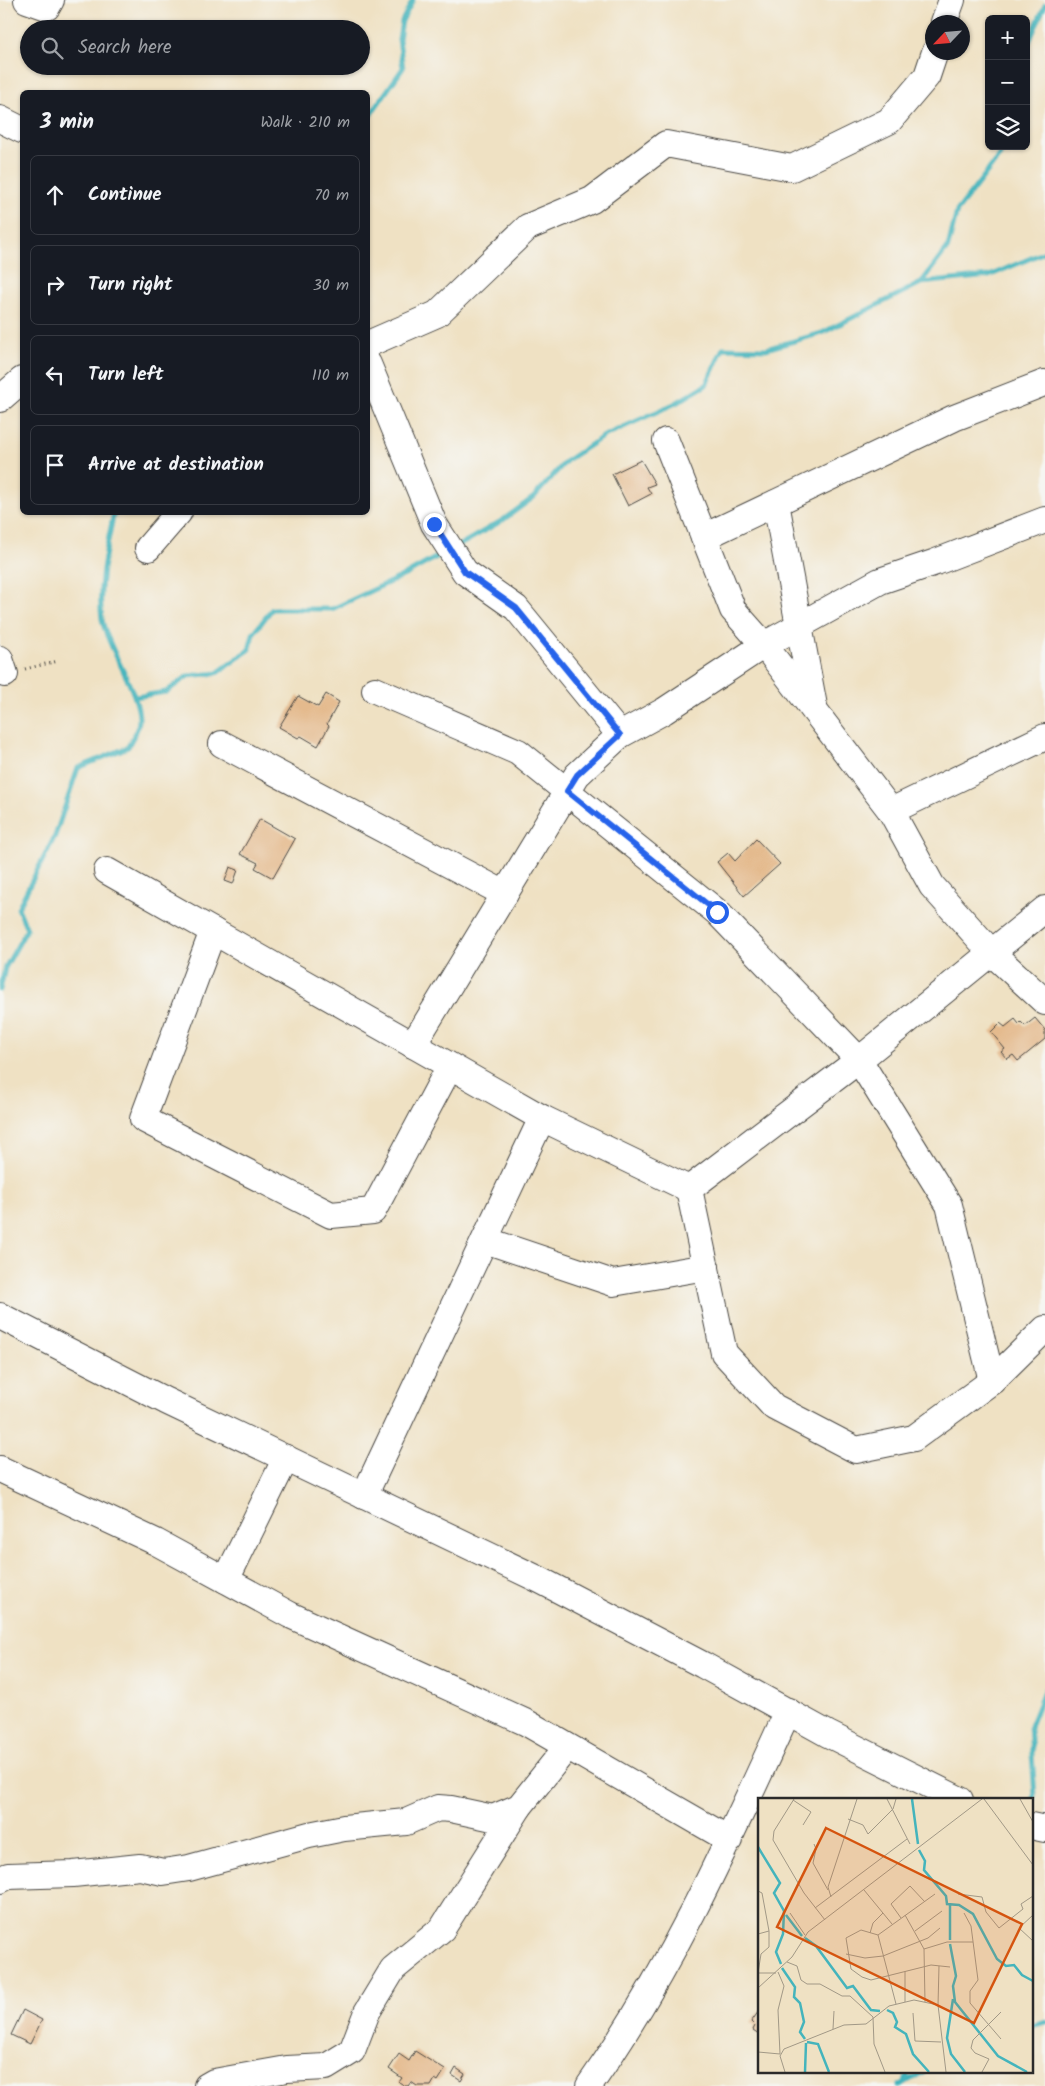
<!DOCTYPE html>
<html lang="en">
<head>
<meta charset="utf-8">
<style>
	:root { --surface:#171b24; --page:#242831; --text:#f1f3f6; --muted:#9ea1a6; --line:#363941 }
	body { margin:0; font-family:Kalam,sans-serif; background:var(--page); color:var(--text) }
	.controls { position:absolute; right:15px; top:15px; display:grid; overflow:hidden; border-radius:8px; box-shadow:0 1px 4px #0004 }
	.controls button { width:45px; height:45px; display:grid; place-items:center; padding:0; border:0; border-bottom:1px solid var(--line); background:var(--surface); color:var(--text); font:25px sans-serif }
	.compass { position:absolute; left:925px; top:15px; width:45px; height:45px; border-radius:50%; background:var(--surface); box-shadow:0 1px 4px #0004; rotate:244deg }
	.stop { position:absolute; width:15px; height:15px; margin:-11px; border:4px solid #2563eb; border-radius:50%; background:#fff }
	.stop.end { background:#2563eb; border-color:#fff; box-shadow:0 1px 5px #0008 }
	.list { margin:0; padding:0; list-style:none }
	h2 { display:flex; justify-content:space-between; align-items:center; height:65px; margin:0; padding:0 20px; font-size:21px }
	h2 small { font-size:16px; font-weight:400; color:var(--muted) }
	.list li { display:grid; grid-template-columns:32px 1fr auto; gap:15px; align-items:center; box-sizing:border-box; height:80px; margin:0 10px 10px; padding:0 10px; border:1px solid var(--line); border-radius:8px }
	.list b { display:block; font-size:19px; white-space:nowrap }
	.list em { font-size:16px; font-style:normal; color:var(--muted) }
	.icon { flex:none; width:28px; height:28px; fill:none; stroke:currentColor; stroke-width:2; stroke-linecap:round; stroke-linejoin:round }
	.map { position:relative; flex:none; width:1045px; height:2086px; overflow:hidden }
	.search { position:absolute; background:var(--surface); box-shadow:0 1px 4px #0004; left:20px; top:20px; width:350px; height:55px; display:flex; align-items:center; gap:12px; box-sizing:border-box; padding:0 18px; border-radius:28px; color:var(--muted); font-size:19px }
	.panel { position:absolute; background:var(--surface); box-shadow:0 1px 4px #0004; left:20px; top:90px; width:350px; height:425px; border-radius:8px }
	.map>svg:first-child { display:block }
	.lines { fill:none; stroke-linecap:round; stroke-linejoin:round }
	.stream { stroke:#44b4bc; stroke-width:5 }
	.building { fill:#e4ba8d }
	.minor-casing { stroke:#484642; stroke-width:28 }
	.path { stroke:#484642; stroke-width:3; stroke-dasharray:1 4; stroke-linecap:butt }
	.minor { stroke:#fff; stroke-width:26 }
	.route { stroke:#2563eb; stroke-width:6 }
	.inset-river { fill:none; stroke:#44b4bc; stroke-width:2.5 }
	.inset-road { fill:none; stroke:#a19886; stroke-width:1 }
	.view { fill:#d5540f; fill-opacity:0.15; stroke:#d5540f; stroke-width:2.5 }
	.inset-edge { fill:none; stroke:#2b2b2b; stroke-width:2.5 }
</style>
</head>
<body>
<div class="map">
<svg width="1045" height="2086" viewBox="0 0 1045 2086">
	<rect width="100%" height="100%" fill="#f6f6f2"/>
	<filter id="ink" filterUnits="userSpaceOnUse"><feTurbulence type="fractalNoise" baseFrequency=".02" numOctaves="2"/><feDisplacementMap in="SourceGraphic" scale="10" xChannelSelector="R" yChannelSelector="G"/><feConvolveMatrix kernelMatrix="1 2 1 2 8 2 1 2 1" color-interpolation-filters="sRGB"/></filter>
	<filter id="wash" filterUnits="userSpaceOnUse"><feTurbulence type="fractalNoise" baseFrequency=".0096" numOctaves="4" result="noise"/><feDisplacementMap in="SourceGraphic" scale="20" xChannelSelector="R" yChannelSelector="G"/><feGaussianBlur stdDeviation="1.12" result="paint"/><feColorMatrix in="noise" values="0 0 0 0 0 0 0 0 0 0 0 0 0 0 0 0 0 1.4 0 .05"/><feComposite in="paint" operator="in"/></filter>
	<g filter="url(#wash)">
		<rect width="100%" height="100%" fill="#efe1c3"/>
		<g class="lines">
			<g class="stream">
				<polyline points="1026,49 1045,5"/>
				<polyline points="368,118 403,68 399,39 402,21 413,0"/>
				<polyline points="921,283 989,276 1045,252"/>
				<polyline points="458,546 503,520 534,497 566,461 604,436 676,403 706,385 723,348 766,349 822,333 921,283 948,247 957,211 1000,155 1001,146"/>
				<polyline points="135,697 166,692 188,676 217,673 249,650 253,634 272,609 332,609 405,575 444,553"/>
				<path d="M0,990L5,968L27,929L18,908L55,836L78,768L128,747C131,740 136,733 138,726C146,701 106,647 102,619C97,584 107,547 114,512"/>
				<polyline points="1031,1804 1035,1796 1030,1726 1045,1689"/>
				<polyline points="1031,2026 1045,2022"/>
				<polyline points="905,2082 908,2072"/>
				<polyline points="899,2086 923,2072"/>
			</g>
		</g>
		<g id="blocks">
			<g class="building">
				<polygon points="641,460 655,484 647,487 651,494 628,506 612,474"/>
				<polygon points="326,694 339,702 327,724 329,726 318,746 301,736 298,738 279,727 298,696 318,707"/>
				<polygon points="260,819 295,839 273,878 255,868 258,863 240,854"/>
				<polygon points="756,839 780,864 744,896 717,862 728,853 735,861"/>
				<polygon points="230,867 238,870 233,884 225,881"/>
				<polygon points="1035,1018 1045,1030 1045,1039 1018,1061 1013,1055 1007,1059 1001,1052 1005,1049 991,1032 1000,1023 1005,1027 1015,1019 1019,1024 1021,1022 1025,1026"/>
				<polygon points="23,2010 42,2020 30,2044 11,2035"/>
				<polygon points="759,2011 759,2034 753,2030 755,2026 751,2022"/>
				<polygon points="415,2051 445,2070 438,2081 435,2079 431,2086 417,2086 411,2082 408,2086 405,2086 399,2082 402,2078 389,2069 399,2054 409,2061"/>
				<polygon points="456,2068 465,2074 461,2081 452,2075"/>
			</g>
		</g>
	</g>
	<g filter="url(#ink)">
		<use href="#blocks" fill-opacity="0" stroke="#484642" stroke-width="1"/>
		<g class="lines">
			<defs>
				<g id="minor">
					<polyline points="27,0 47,7 51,0"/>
					<polyline points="944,22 952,0"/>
					<polyline points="0,119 22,130"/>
					<polyline points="368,344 437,314 528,227 592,200 666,144 792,168 889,121 927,76 935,52"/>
					<polyline points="368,364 434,524 465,572 516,608 620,735"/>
					<polyline points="0,399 22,380"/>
					<polyline points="666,441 733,610 764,645 891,811 932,886 992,953 1045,1002"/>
					<polyline points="776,503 814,706"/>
					<polyline points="704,537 954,418 1044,383"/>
					<polyline points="148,548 179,512"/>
					<polyline points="0,659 5,674"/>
					<polyline points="375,690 518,752 717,912 859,1060 949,1205 992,1381"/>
					<polyline points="222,744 505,894"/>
					<polyline points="891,811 1045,737"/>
					<polyline points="107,871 542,1118 689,1189 859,1060 1045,909"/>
					<polyline points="213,931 143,1119 331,1215 373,1211 450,1066"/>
					<polyline points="413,1045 577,775 620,735 664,711 764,645 880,581 936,562 1045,520"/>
					<polyline points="689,1189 724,1353 774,1407 856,1450 914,1438 992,1381 1045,1329"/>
					<polyline points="485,1240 613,1283 706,1267"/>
					<polyline points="0,1316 166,1401 540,1580 703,1665 828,1734 960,1800"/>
					<polyline points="0,1469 156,1542 290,1615 527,1723 730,1840"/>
					<polyline points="364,1496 542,1118"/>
					<polyline points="226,1580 286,1458"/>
					<polyline points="1031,1826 1045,1829"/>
					<polyline points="0,1880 8,1876 73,1874 140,1867 163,1872 189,1868 309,1835 344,1828 406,1822 438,1808 451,1809 493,1818 519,1807 567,1747"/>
					<polyline points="207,2086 214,2082 287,2069 326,2067 352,2051 367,2012 393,1969 442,1929 519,1807"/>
					<path d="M589,2086C671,1970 729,1840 788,1711"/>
				</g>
			</defs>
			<use href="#minor" class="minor-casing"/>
			<polyline class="path" points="25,669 58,661"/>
			<use href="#minor" class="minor"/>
		</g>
	</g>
	<g class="lines" filter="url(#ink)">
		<polyline class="route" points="434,524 465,572 516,608 620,735 577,775 567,791 717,912"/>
	</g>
	<g transform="translate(758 1798)">
		<rect width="275" height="275" fill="#efe1c3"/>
		<path class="inset-river" d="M154,1L160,46M0,49L22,85L16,95L26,113L25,136L18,154L23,166M161,52L167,63L166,72L188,98L189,106L201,107L215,116L239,161L248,168L256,167L264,177L275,183M28,117L44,138M47,140L58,148L89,190L95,188L113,212L122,213M192,142V107M192,146L198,178L195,188L197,204L240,258L269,274M24,170L37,189L36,199L42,205L46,224L42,234L47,241M195,201L189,240L193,256L207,274M129,212L135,215L139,224L137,229L148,236L155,256L171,274M49,244L60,246L71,274M47,274L48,245"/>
		<path class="inset-road" d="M36,1L16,33L15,42L46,95L67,122M129,1L152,46M226,1L275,67M262,1L275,24M35,2L53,14L45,27M90,21L105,27L110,36L135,11L138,1M56,46L58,51L55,65L70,92M106,92L134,126M0,93L4,95L11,133L0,136M200,96L224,99L228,114L241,130L265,111L263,106L275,98M73,99L70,89L99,1M57,110L149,41M32,115L47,137M206,115L213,128L220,182L212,193V205L243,241M147,117L166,151L167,204M275,117L261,130L275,143M143,120L133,106L152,88L167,104M11,133V149L3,156L0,175H18M157,133L184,113M112,135L115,125L125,115M120,137L103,132L88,140L93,171L104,179L113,182L173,167L192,169M166,151L189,144H215M88,156L107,160L125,158L170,140L182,130M29,164L39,168L43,182L49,186H62L84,198H92L115,219L116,246L127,274M0,190L34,159L50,134L224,1M147,204V173M138,206L120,137L177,96M180,207L181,168M155,215L157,243L183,244M75,231L76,213M0,254L22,256L20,212L26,188L20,174M27,274L22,258L26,251L86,227L108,226L131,208L156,202L180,207L188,274M224,274L231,261L217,255L213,250L215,242L243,214"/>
		<path class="view" d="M68,30L264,126L216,225L19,129Z"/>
		<rect width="275" height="275" class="inset-edge"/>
	</g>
</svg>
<div class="controls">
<button>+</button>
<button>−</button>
<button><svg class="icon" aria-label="layers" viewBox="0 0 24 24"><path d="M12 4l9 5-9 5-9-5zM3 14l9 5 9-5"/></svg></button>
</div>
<svg class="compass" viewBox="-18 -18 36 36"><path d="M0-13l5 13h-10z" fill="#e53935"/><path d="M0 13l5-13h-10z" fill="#9ea1a6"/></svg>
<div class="stop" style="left:717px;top:912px"></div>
<div class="stop end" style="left:434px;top:524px"></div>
<div class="search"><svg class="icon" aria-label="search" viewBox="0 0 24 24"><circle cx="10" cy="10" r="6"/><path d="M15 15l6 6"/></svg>Search here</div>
<section class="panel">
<h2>3 min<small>Walk · 210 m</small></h2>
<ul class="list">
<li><svg class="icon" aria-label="ahead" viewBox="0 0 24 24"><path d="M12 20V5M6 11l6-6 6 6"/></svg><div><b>Continue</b></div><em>70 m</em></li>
<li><svg class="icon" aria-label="right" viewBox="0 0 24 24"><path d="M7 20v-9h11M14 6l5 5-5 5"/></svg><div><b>Turn right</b></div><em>30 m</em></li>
<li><svg class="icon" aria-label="left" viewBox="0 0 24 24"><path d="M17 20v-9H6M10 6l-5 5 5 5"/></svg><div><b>Turn left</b></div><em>110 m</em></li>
<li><svg class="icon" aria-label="arrive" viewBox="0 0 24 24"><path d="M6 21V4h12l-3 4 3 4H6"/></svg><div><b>Arrive at destination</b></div></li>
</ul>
</section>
</div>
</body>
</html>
